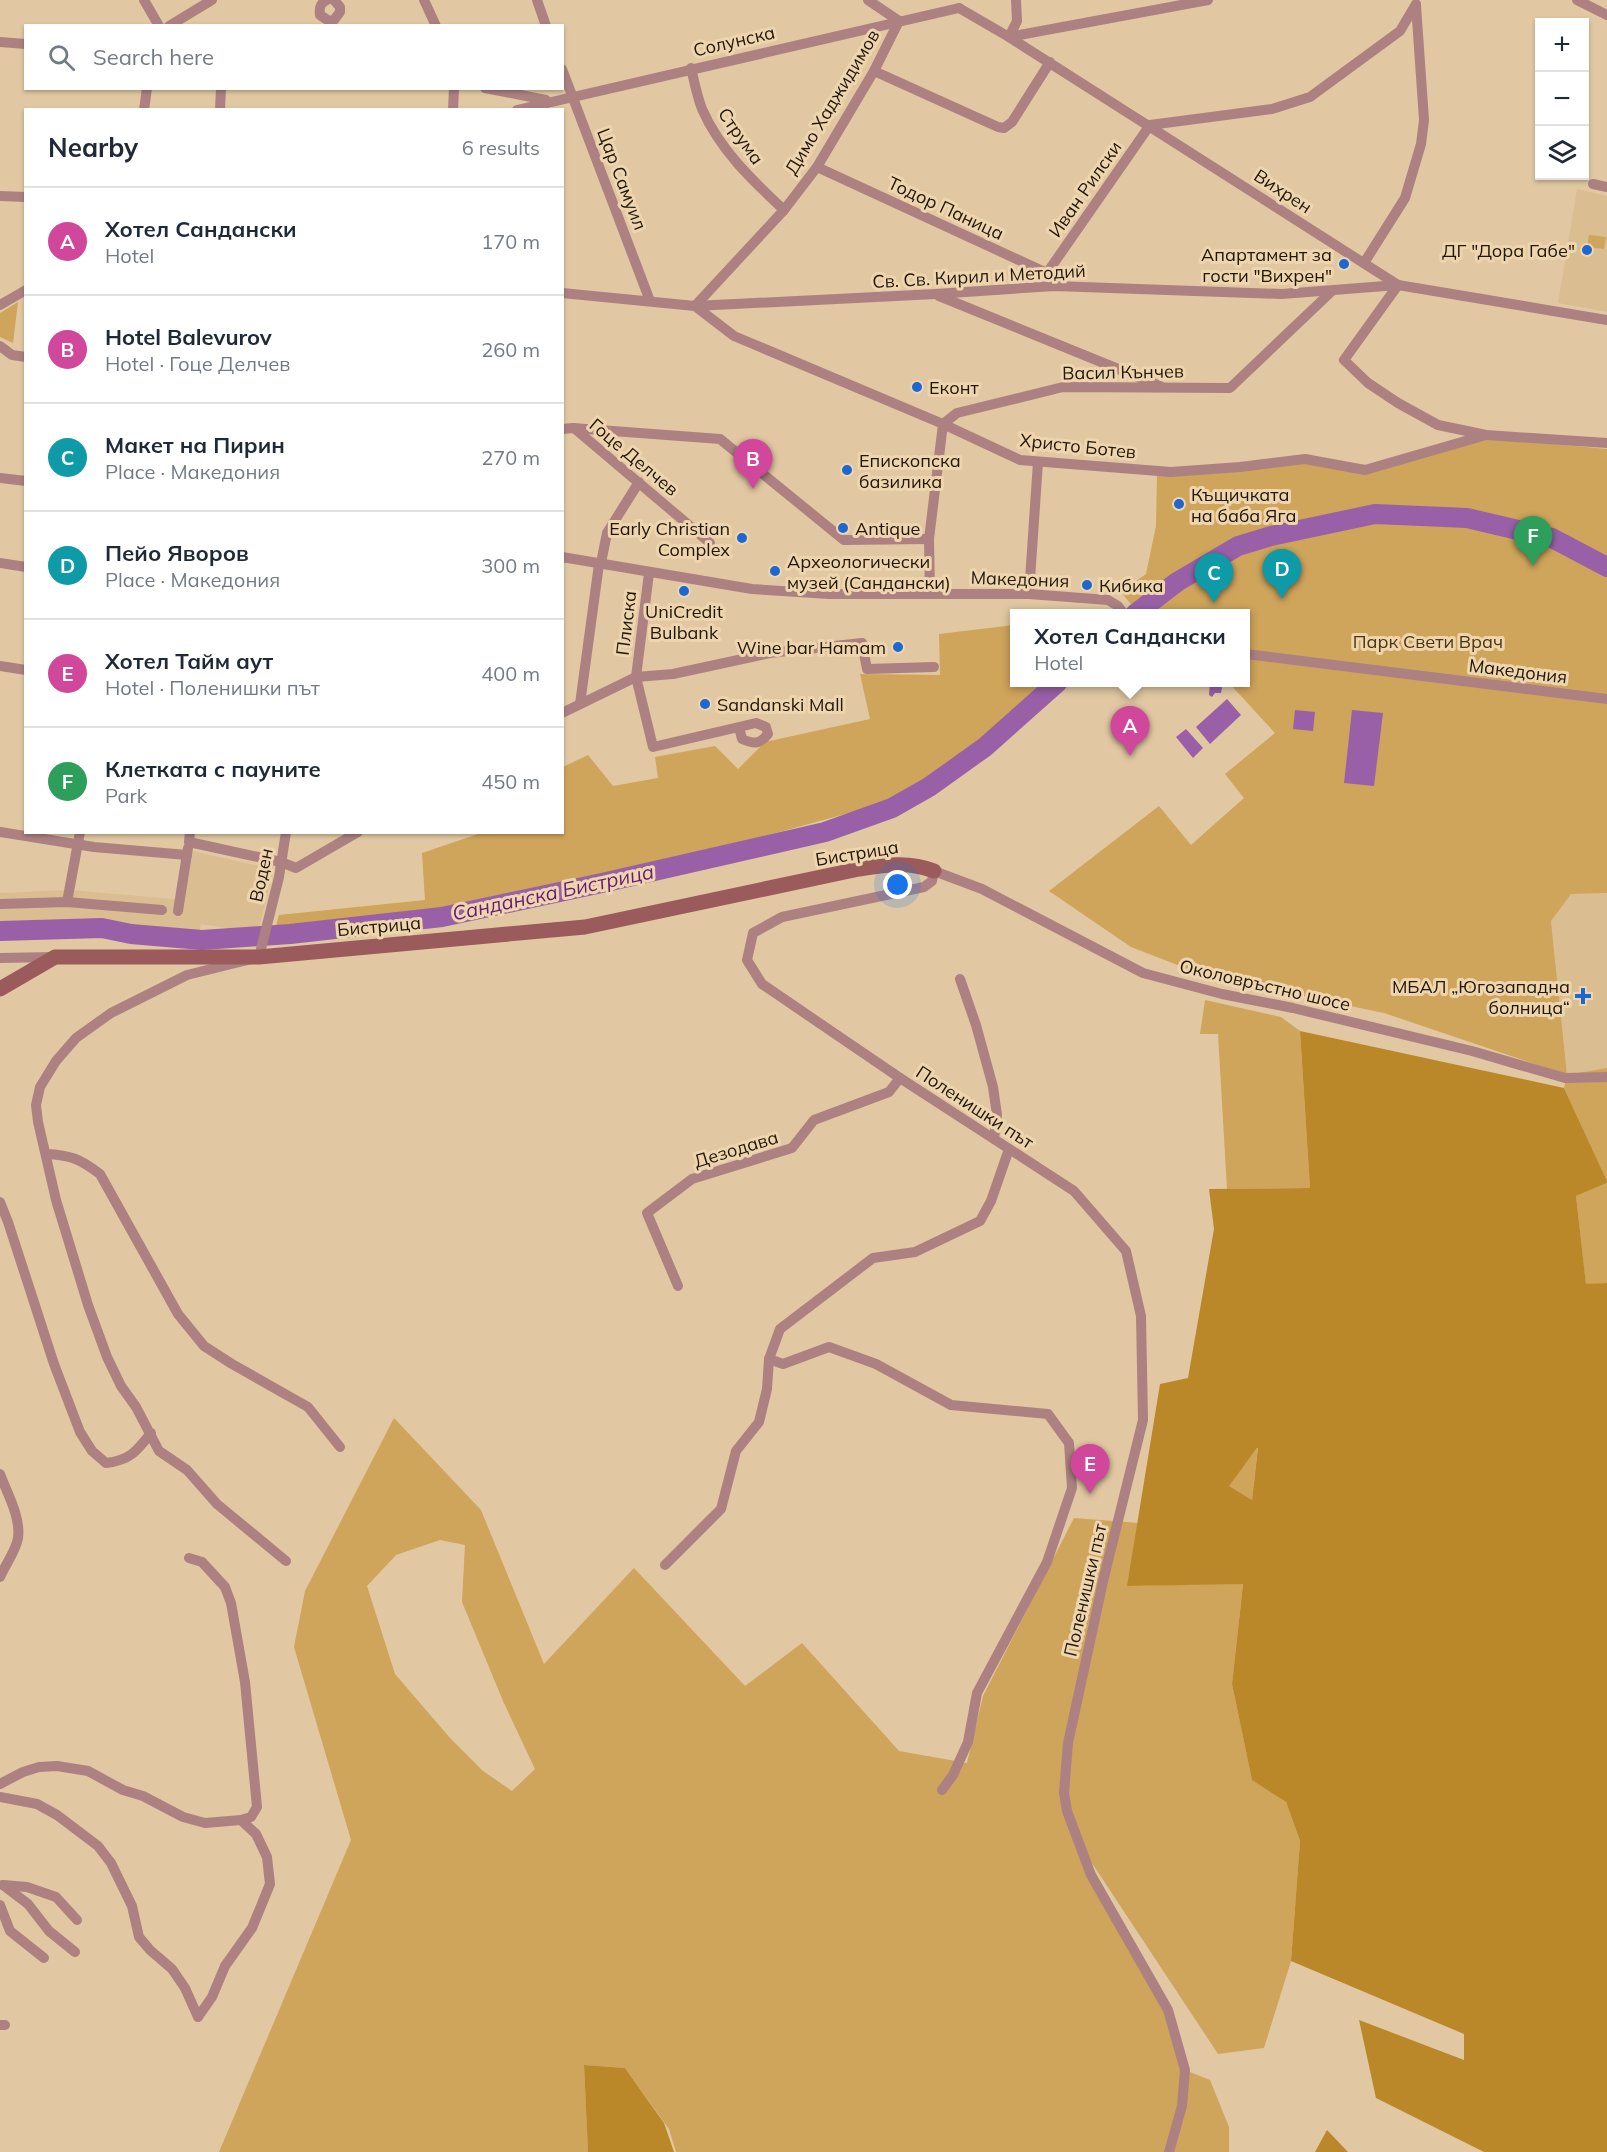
<!DOCTYPE html>
<html lang="en">
<head>
<meta charset="utf-8">
<style>
	:root { --surface:#fff; --page:#f6f6f7; --text:#1f2937; --muted:#747a83; --line:#e0e1e3; --accent:#1d67d2 }
	body { margin:0; font-family:Mulish,sans-serif; background:var(--page); color:var(--text) }
	.controls { position:absolute; right:18px; top:18px; display:grid; overflow:hidden; border-radius:0px; box-shadow:0 2px 4px #0004 }
	.controls button { width:54px; height:54px; display:grid; place-items:center; padding:0; border:0; border-bottom:2px solid var(--line); background:var(--surface); color:var(--text); font:30px sans-serif }
	.you { position:absolute; left:898px; top:885px; width:21px; height:21px; margin:-15px; border:4px solid #fff; border-radius:50%; background:#1a73e8; box-shadow:0 0 0 9px #1a73e833 }
	.badge { display:grid; place-items:center; width:39px; height:39px; border-radius:50%; background:var(--accent); color:#fff; font-size:20px; font-weight:700 }
	.pin { position:absolute; translate:-50% -50px; filter:drop-shadow(0 2px 3px #0008) }
	.pin::after { content:''; position:absolute; top:32px; width:21px; height:18px; background:inherit; clip-path:polygon(0 0,100% 0,50% 100%) }
	.popup { position:absolute; left:1010px; top:609px; width:240px; height:78px; box-sizing:border-box; display:grid; place-content:center; border-radius:0px; background:var(--surface); filter:drop-shadow(0 2px 4px #0005); font-size:20px; white-space:nowrap; color:var(--muted) }
	.popup b { font-size:22px; color:var(--text) }
	.popup::after { content:''; position:absolute; left:50%; top:100%; margin-left:-12px; border:12px solid transparent; border-top-color:var(--surface) }
	.list { margin:0; padding:0; list-style:none }
	h2 { display:flex; justify-content:space-between; align-items:center; height:78px; margin:0; padding:0 24px; font-size:26px }
	h2 small { font-size:20px; font-weight:400; color:var(--muted) }
	.list li { display:grid; grid-template-columns:39px 1fr auto; gap:18px; align-items:center; box-sizing:border-box; height:108px; padding:0 24px; border-top:2px solid var(--line) }
	.list b { display:block; font-size:22px; white-space:nowrap }
	.list p { margin:0; font-size:20px; white-space:nowrap; color:var(--muted) }
	.list em { font-size:20px; font-style:normal; color:var(--muted) }
	.icon { flex:none; width:33px; height:33px; fill:none; stroke:currentColor; stroke-width:2; stroke-linecap:round; stroke-linejoin:round }
	.map { position:relative; flex:none; width:1607px; height:2152px; overflow:hidden }
	.search { position:absolute; background:var(--surface); box-shadow:0 2px 4px #0004; left:24px; top:24px; width:540px; height:66px; display:flex; align-items:center; gap:15px; box-sizing:border-box; padding:0 21px; border-radius:0px; color:var(--muted); font-size:22px }
	.panel { position:absolute; background:var(--surface); box-shadow:0 2px 4px #0004; left:24px; top:108px; width:540px; height:726px; border-radius:0px }
	.map>svg:first-child { display:block }
	.built { fill:#dabe91 }
	.green { fill:#cfa45b; fill-rule:evenodd }
	.forest { fill:#ba8828; fill-rule:evenodd }
	.water { fill:#9960a8 }
	.lines { fill:none; stroke-linecap:round; stroke-linejoin:round }
	.river { stroke:#9960a8; stroke-width:20 }
	.street { stroke:#ad8181; stroke-width:10 }
	.secondary { stroke:#9b5b5c; stroke-width:15 }
	.poi-dot { fill:#1d67d2; stroke:#eed5ae; stroke-width:2 }
	.labels { text-anchor:middle; dominant-baseline:central; stroke-width:6; stroke-linejoin:round; paint-order:stroke }
	.street-label { font-size:18px; fill:#201709; stroke:#eed5ae }
	.poi-label { font-size:18px; fill:#201709; stroke:#eed5ae; text-anchor:start }
	.park-label { font-size:18px; fill:#4b360f; stroke:#eed5ae }
	.water-label { font-size:20px; font-style:italic; fill:#641c76; stroke:#eed5ae }
</style>
</head>
<body>
<div class="map">
<svg width="1607" height="2152" viewBox="0 0 1607 2152">
	<rect width="100%" height="100%" fill="#e1c8a2"/>
	<g class="built">
		<polygon points="1577,189 1607,196 1607,312 1558,303"/>
		<polygon points="192,851 273,869 258,933 201,924 198,937 64,921 0,923 0,893 71,890 184,900"/>
		<polygon points="1607,893 1607,1071 1567,1075 1551,920 1571,894"/>
	</g>
	<g class="green">
		<polygon points="1589,235 1606,237 1604,249 1587,247"/>
		<polygon points="18,302 13,343 0,337 0,313"/>
		<polygon points="1490,438 1607,449 1607,893 1571,894 1551,921 1567,1075 1607,1068 1607,1181 1564,1088 1567,1075 1384,1013 1206,976 1131,947 1049,891 1159,806 1191,845 1244,798 1225,774 1275,733 1229,683 1246,682 1246,614 1138,613 1121,592 1146,574 1156,526 1157,475 1301,460 1367,472"/>
		<polygon points="1014,625 1014,682 1052,683 1030,703 893,801 648,868 426,913 275,930 279,915 425,900 422,853 481,833 562,832 563,767 588,755 613,786 658,778 655,757 715,746 738,769 765,742 870,719 860,674 940,675 939,634"/>
		<polygon points="1205,1000 1281,1017 1300,1031 1310,1188 1227,1189 1218,1034 1200,1034"/>
		<polygon points="1607,1183 1607,1283 1586,1285 1576,1196"/>
		<path d="M394,1418L481,1510L544,1664L634,1568L745,1686L802,1643L899,1751L967,1763L983,1696L1074,1518L1139,1523L1128,1586L1243,1583L1232,1684L1252,1779L1286,1802L1300,1841L1291,1961L1264,2048L1218,2054L1084,1851L1168,2010L1185,2070L1210,2080L1229,2127V2152H676L669,2129L625,2068L584,2065L588,2152H219L351,1840L294,1647L305,1591ZM440,1540L465,1545L462,1602L503,1701L535,1769L512,1791L483,1771L450,1738L395,1674L367,1586L396,1555Z"/>
		<polygon points="1258,1447 1252,1500 1228,1486"/>
	</g>
	<g class="forest">
		<path d="M1300,1031L1564,1088L1607,1181V1183L1576,1196L1586,1284L1607,1283V2152H1484L1376,2098L1359,2020L1464,2060V2034L1291,1961L1300,1841L1286,1802L1252,1780L1232,1684L1243,1584L1127,1586L1160,1384L1188,1378L1214,1229L1209,1189L1310,1188ZM1257,1448H1258L1252,1500L1229,1486Z"/>
		<polygon points="584,2065 625,2068 664,2123 674,2152 588,2152"/>
		<polygon points="1327,2130 1348,2152 1315,2152"/>
	</g>
	<g class="water">
		<polygon points="1210,682 1220,683 1222,688 1221,693 1215,693 1212,697 1209,695"/>
		<polygon points="1227,699 1241,715 1210,744 1196,727"/>
		<polygon points="1295,710 1315,712 1313,731 1293,729"/>
		<polygon points="1352,710 1383,713 1374,786 1344,783"/>
		<polygon points="1186,729 1203,748 1193,758 1176,737"/>
	</g>
	<g class="lines">
		<g class="river">
			<polyline points="1135,614 1177,582 1238,546 1271,536 1375,514 1467,518 1552,538 1607,567"/>
			<polyline points="0,931 102,928 131,934 202,940 290,934 442,917 602,883 825,832 892,808 929,787 985,747 1058,682"/>
		</g>
		<g class="street">
			<polyline points="144,0 159,26"/>
			<path d="M327,0C320,3 319,8 320,15L329,21L334,20L340,12V7L334,0"/>
			<polyline points="424,0 436,26"/>
			<polyline points="537,0 546,26"/>
			<polyline points="868,0 899,21 874,71 817,167 784,210 695,306 734,336 943,424 1020,460 1171,472 1240,467 1305,459 1365,470 1486,435"/>
			<polyline points="1208,0 1009,37 1398,285"/>
			<polyline points="1577,0 1607,15"/>
			<polyline points="959,8 1009,37 1017,21 1016,0"/>
			<polyline points="169,26 212,0"/>
			<polyline points="0,42 26,44"/>
			<path d="M691,68C694,81 697,96 702,109C720,150 752,180 784,210"/>
			<polyline points="562,69 650,301"/>
			<polyline points="874,71 998,127 1004,128 1012,122 1050,62"/>
			<polyline points="485,88 546,100"/>
			<polyline points="144,110 147,88"/>
			<polyline points="220,110 221,88"/>
			<polyline points="453,110 454,88"/>
			<polyline points="517,110 959,8"/>
			<polyline points="1150,125 1272,109 1310,97 1400,31 1416,4"/>
			<polyline points="817,167 1047,273 1054,286"/>
			<polyline points="1593,184 1607,187"/>
			<polyline points="0,196 26,197"/>
			<polyline points="1364,263 1405,198 1421,144 1424,120 1416,5"/>
			<polyline points="1047,273 1150,125"/>
			<polyline points="1398,285 1344,360 1368,383 1398,403 1438,425 1486,435 1607,443"/>
			<polyline points="562,293 695,306 936,294 1054,286 1282,294 1398,285 1607,320"/>
			<polyline points="939,296 1160,386"/>
			<polyline points="0,305 26,290"/>
			<polyline points="0,346 12,355 26,357"/>
			<polyline points="574,428 710,543"/>
			<polyline points="562,429 573,428 720,439 844,540 929,539"/>
			<polyline points="0,478 26,481"/>
			<polyline points="562,557 752,589 829,594 1029,594 1108,600 1118,606 1124,614"/>
			<polyline points="602,558 607,533 639,482"/>
			<polyline points="0,563 26,567"/>
			<path d="M649,573L636,677L653,747L756,723L766,727L768,734C759,745 754,744 742,739L739,727"/>
			<polyline points="930,593 929,539 943,424 957,413 1063,387 1230,388 1332,291"/>
			<polyline points="1029,594 1038,462"/>
			<polyline points="1246,654 1607,699"/>
			<polyline points="0,666 26,670"/>
			<polyline points="580,704 599,564"/>
			<polyline points="562,713 636,677 673,674 770,653 862,643 867,669 934,667"/>
			<polyline points="0,832 94,847 187,855"/>
			<polyline points="190,832 189,842 281,862 296,868 358,832"/>
			<polyline points="286,832 279,877 259,957 187,975 111,1013 76,1038 56,1061 40,1087 36,1105 38,1122 56,1200 88,1305 107,1357 121,1386 136,1407 159,1451 187,1470 217,1504 286,1561"/>
			<polyline points="67,902 80,832"/>
			<polyline points="0,904 67,902 162,910"/>
			<polyline points="178,911 188,848"/>
			<polyline points="0,958 54,957"/>
			<polyline points="960,979 976,1025 993,1087 997,1115 994,1139"/>
			<path d="M46,1154C71,1155 80,1159 100,1174L178,1314L204,1346L232,1364L308,1407L340,1447"/>
			<path d="M0,1202L8,1222L54,1364L80,1432L92,1451L106,1463C130,1460 136,1452 151,1433"/>
			<polyline points="678,1286 647,1213 692,1179 792,1148 814,1120 889,1092 900,1078"/>
			<path d="M0,1474C7,1493 21,1517 18,1538C16,1551 5,1565 0,1577"/>
			<polyline points="665,1565 721,1509 736,1451 759,1422 767,1389 769,1359"/>
			<polyline points="0,1784 23,1772 39,1767 57,1766 88,1771 123,1790 143,1796 183,1817 205,1823 241,1820 251,1817 257,1807 245,1682 231,1603 225,1587 202,1562 189,1558"/>
			<polyline points="942,1790 953,1775 968,1742 977,1693 1047,1562 1072,1488 1069,1443 1048,1414 951,1405 876,1364 829,1347 783,1364 769,1359 780,1329 873,1258 915,1252 980,1221 991,1201 1009,1149"/>
			<polyline points="0,1797 37,1804 57,1815 98,1846 111,1863 132,1906 139,1937 150,1950 172,1969 185,1988 198,2017"/>
			<polyline points="3,1885 28,1904 49,1931 75,1952"/>
			<polyline points="3,1885 27,1887 56,1897 77,1920"/>
			<polyline points="0,1905 10,1931 44,1958"/>
			<polyline points="198,2017 212,1997 225,1966 252,1928 270,1884 267,1857 256,1834 241,1820"/>
			<polyline points="0,2025 5,2025"/>
			<polyline points="1169,2152 1182,2106 1185,2070 1168,2010 1091,1875 1067,1811 1064,1793 1068,1743 1104,1577 1143,1420 1141,1316 1126,1251 1074,1191 900,1078 762,984 747,960 753,933 782,917 924,887 932,881 934,871 982,889 1143,973 1222,994 1293,1008 1472,1051 1565,1078 1607,1077"/>
		</g>
		<path class="secondary" d="M0,989L55,957H259L585,927L859,869C885,865 909,861 934,871"/>
	</g>
	<g class="poi-dot">
		<circle cx="1587" cy="250" r="6"/>
		<circle cx="1344" cy="264" r="6"/>
		<circle cx="917" cy="387" r="6"/>
		<circle cx="847" cy="470" r="6"/>
		<circle cx="1179" cy="504" r="6"/>
		<circle cx="843" cy="528" r="6"/>
		<circle cx="742" cy="538" r="6"/>
		<circle cx="775" cy="571" r="6"/>
		<circle cx="1087" cy="585" r="6"/>
		<circle cx="684" cy="591" r="6"/>
		<circle cx="898" cy="647" r="6"/>
		<circle cx="705" cy="704" r="6"/>
		<path d="M1580 987h6v6h6v6h-6v6h-6v-6h-6v-6h6z"/>
	</g>
	<g class="labels">
		<g class="street-label">
			<text transform="translate(734 41) rotate(-13)">Солунска</text>
			<text transform="translate(832 102) rotate(-59)">Димо Хаджидимов</text>
			<text transform="translate(741 136) rotate(55)">Струма</text>
			<text transform="translate(622 179) rotate(69)">Цар Самуил</text>
			<text transform="translate(1085 189) rotate(-55)">Иван Рилски</text>
			<text transform="translate(1283 191) rotate(33)">Вихрен</text>
			<text transform="translate(946 208) rotate(25)">Тодор Паница</text>
			<text transform="translate(979 276) rotate(-3)">Св. Св. Кирил и Методий</text>
			<text transform="translate(1123 372) rotate(-1)">Васил Кънчев</text>
			<text transform="translate(1078 446) rotate(6)">Христо Ботев</text>
			<text transform="translate(634 457) rotate(40)">Гоце Делчев</text>
			<text transform="translate(1020 579) rotate(2)">Македония</text>
			<text transform="translate(626 623) rotate(-83)">Плиска</text>
			<text transform="translate(1518 671) rotate(7)">Македония</text>
			<text transform="translate(857 853) rotate(-9)">Бистрица</text>
			<text transform="translate(261 875) rotate(-78)">Воден</text>
			<text transform="translate(379 926) rotate(-5)">Бистрица</text>
			<text transform="translate(1265 985) rotate(13)">Околовръстно шосе</text>
			<text transform="translate(975 1107) rotate(33)">Поленишки път</text>
			<text transform="translate(736 1149) rotate(-17)">Дезодава</text>
			<text transform="translate(1085 1590) rotate(-77)">Поленишки път</text>
		</g>
		<g class="poi-label">
			<text x="1575" y="250" text-anchor="end">ДГ "Дора Габе"</text>
			<text x="1332" y="254" text-anchor="end">Апартамент за<tspan x="1332" dy="21">гости "Вихрен"</tspan></text>
			<text x="929" y="387">Еконт</text>
			<text x="859" y="460">Епископска<tspan x="859" dy="21">базилика</tspan></text>
			<text x="1191" y="494">Къщичката<tspan x="1191" dy="21">на баба Яга</tspan></text>
			<text x="730" y="528" text-anchor="end">Early Christian<tspan x="730" dy="21">Complex</tspan></text>
			<text x="855" y="528">Antique</text>
			<text x="787" y="561">Археологически<tspan x="787" dy="21">музей (Сандански)</tspan></text>
			<text x="1099" y="585">Кибика</text>
			<text x="684" y="611" text-anchor="middle">UniCredit<tspan x="684" dy="21">Bulbank</tspan></text>
			<text x="886" y="647" text-anchor="end">Wine bar Hamam</text>
			<text x="717" y="704">Sandanski Mall</text>
			<text x="1570" y="986" text-anchor="end">МБАЛ „Югозападна<tspan x="1570" dy="21">болница“</tspan></text>
		</g>
		<g class="park-label">
			<text x="1428" y="641">Парк Свети Врач</text>
		</g>
		<g class="water-label">
			<text transform="translate(553 892) rotate(-12)">Санданска Бистрица</text>
		</g>
	</g>
</svg>
<div class="controls">
<button>+</button>
<button>−</button>
<button><svg class="icon" aria-label="layers" viewBox="0 0 24 24"><path d="M12 4l9 5-9 5-9-5zM3 14l9 5 9-5"/></svg></button>
</div>
<div class="you"></div>
<div class="pin badge" style="left:1130px;top:756px;background:#d1479c">A</div>
<div class="popup"><b>Хотел Сандански</b>Hotel</div>
<div class="pin badge" style="left:753px;top:489px;background:#d1479c">B</div>
<div class="pin badge" style="left:1214px;top:603px;background:#0f9aa8">C</div>
<div class="pin badge" style="left:1282px;top:599px;background:#0f9aa8">D</div>
<div class="pin badge" style="left:1090px;top:1494px;background:#d1479c">E</div>
<div class="pin badge" style="left:1533px;top:566px;background:#2e9e5b">F</div>
<div class="search"><svg class="icon" aria-label="search" viewBox="0 0 24 24"><circle cx="10" cy="10" r="6"/><path d="M15 15l6 6"/></svg>Search here</div>
<section class="panel">
<h2>Nearby<small>6 results</small></h2>
<ul class="list">
<li><span class="badge" style="background:#d1479c">A</span><div><b>Хотел Сандански</b><p>Hotel</p></div><em>170 m</em></li>
<li><span class="badge" style="background:#d1479c">B</span><div><b>Hotel Balevurov</b><p>Hotel · Гоце Делчев</p></div><em>260 m</em></li>
<li><span class="badge" style="background:#0f9aa8">C</span><div><b>Макет на Пирин</b><p>Place · Македония</p></div><em>270 m</em></li>
<li><span class="badge" style="background:#0f9aa8">D</span><div><b>Пейо Яворов</b><p>Place · Македония</p></div><em>300 m</em></li>
<li><span class="badge" style="background:#d1479c">E</span><div><b>Хотел Тайм аут</b><p>Hotel · Поленишки път</p></div><em>400 m</em></li>
<li><span class="badge" style="background:#2e9e5b">F</span><div><b>Клетката с пауните</b><p>Park</p></div><em>450 m</em></li>
</ul>
</section>
</div>
</body>
</html>
